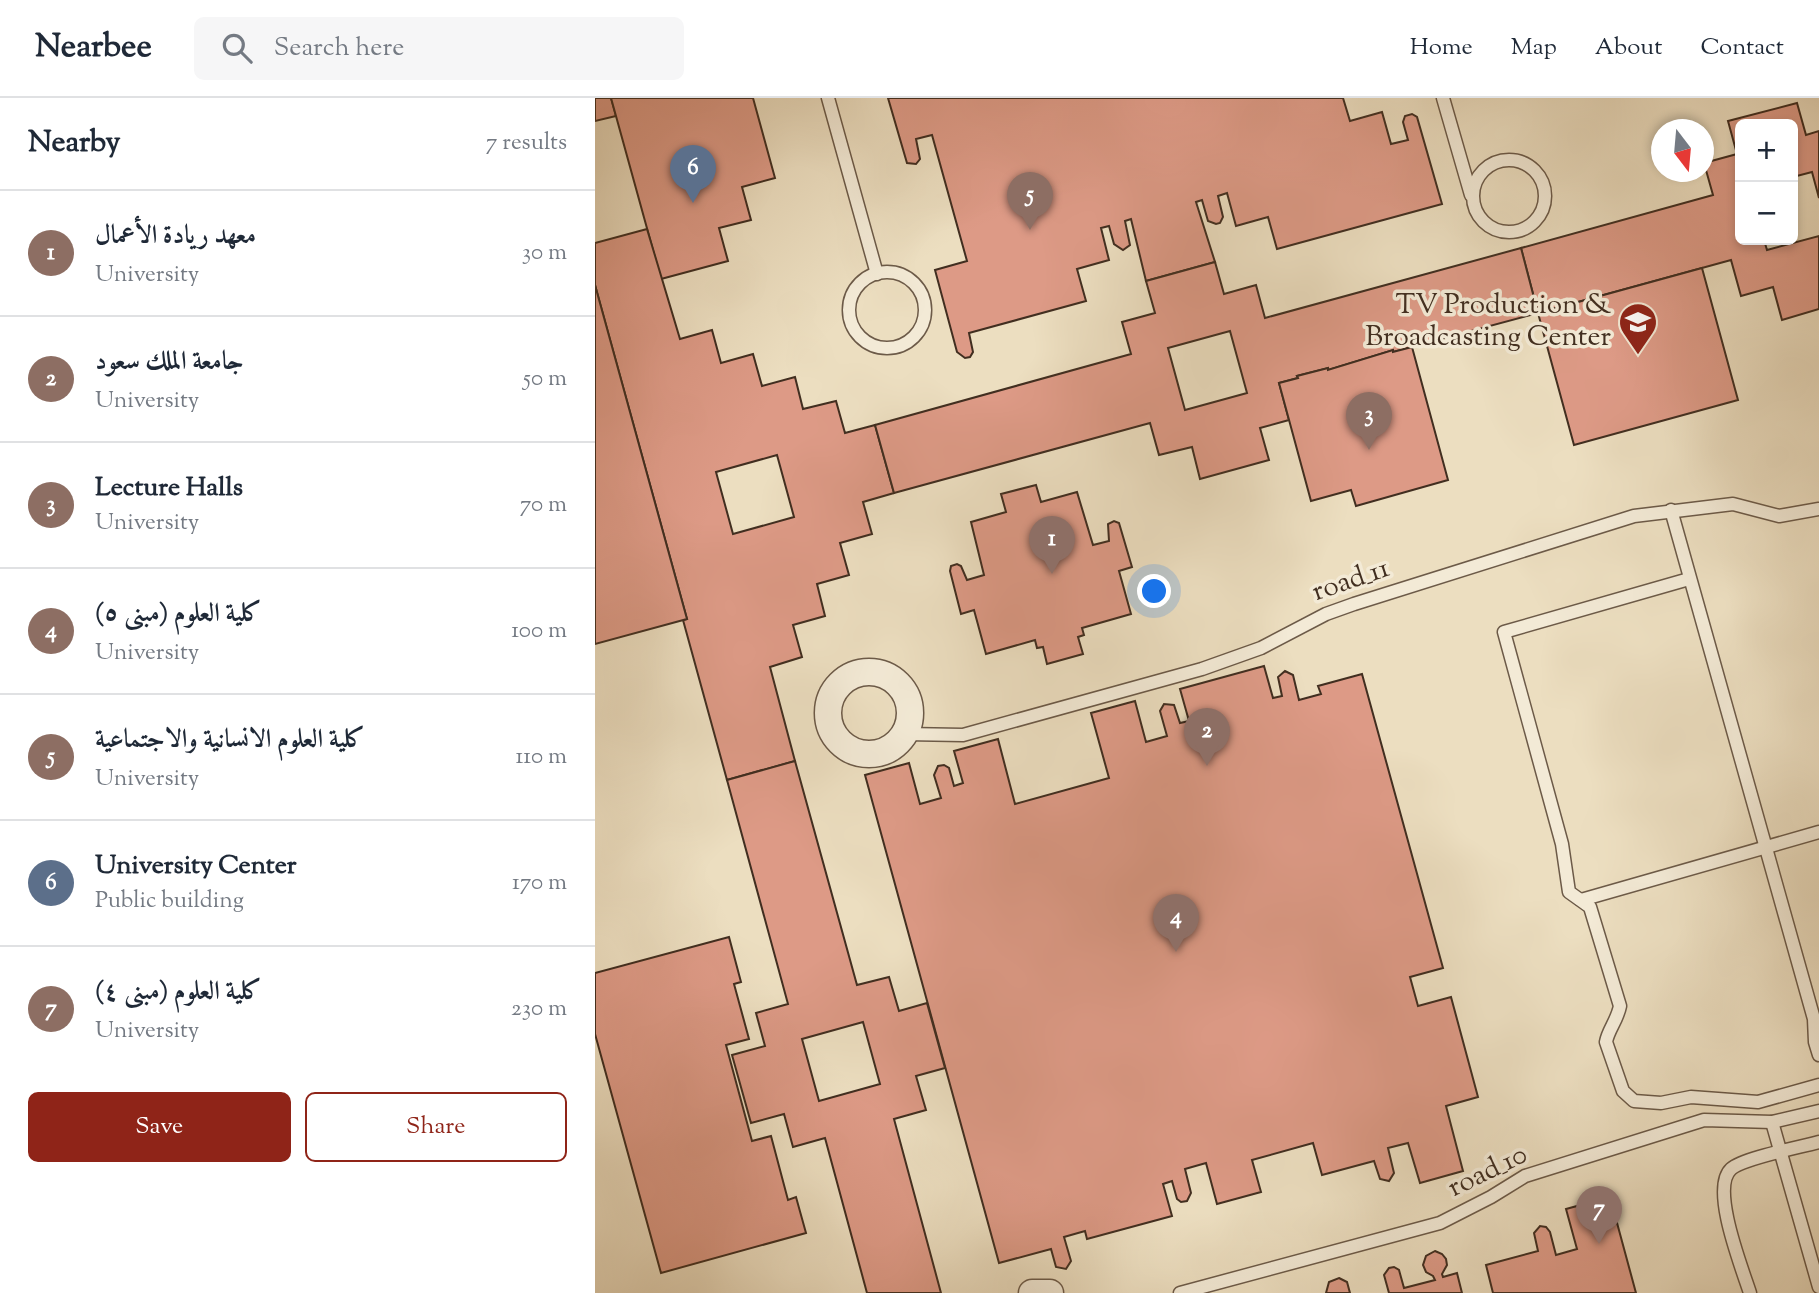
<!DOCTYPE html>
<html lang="en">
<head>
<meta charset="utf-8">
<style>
	:root { --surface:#fff; --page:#f6f6f7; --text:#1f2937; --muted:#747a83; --line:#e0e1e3; --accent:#8f2418 }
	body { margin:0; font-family:"Sorts Mill Goudy",Amiri,serif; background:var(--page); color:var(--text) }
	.controls { position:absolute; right:21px; top:21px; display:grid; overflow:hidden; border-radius:10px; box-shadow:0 4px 10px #0003 }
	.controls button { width:63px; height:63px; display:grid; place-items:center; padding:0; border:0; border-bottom:2px solid var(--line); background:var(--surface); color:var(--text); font:35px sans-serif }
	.compass { position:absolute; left:1056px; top:21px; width:63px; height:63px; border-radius:50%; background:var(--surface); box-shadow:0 4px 10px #0003; rotate:164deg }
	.you { position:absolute; left:560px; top:494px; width:24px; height:24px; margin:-18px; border:5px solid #fff; border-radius:50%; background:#1a73e8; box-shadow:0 0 0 10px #1a73e833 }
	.badge { display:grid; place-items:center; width:46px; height:46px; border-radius:50%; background:var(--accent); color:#fff; font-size:23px; font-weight:700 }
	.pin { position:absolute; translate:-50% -58px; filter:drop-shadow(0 2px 4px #0008) }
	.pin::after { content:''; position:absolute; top:37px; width:24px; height:21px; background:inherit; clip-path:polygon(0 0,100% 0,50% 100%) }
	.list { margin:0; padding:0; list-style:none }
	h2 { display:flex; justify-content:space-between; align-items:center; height:91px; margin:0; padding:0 28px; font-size:30px }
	h2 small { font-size:23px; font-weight:400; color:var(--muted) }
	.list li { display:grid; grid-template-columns:46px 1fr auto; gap:21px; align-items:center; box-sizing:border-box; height:126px; padding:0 28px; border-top:2px solid var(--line) }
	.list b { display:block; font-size:26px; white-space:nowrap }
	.list p { margin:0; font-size:23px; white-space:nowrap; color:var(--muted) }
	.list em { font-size:23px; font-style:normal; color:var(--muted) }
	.actions { display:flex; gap:14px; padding:21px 28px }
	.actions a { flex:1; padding:16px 0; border:2px solid var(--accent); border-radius:10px; text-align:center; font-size:24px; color:var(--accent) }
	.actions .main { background:var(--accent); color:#fff }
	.icon { flex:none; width:38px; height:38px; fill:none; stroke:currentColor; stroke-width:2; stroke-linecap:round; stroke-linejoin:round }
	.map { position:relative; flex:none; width:1224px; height:1195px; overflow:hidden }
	header { display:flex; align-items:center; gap:42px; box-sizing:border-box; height:98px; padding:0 35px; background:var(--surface); border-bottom:2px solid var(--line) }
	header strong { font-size:33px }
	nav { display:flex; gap:38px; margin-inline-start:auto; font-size:24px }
	.search { width:490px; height:63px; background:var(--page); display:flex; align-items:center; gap:18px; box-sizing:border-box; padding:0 24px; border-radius:10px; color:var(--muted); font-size:26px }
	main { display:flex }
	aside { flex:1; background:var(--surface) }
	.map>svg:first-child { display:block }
	.building { fill:#dd9a86; stroke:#412e20; stroke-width:2; fill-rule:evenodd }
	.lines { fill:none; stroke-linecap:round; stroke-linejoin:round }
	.service-casing { stroke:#6c5a48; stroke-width:15 }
	.minor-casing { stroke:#6c5a48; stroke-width:29 }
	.service { stroke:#f3ead6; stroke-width:12 }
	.minor { stroke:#f3ead6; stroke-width:26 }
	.labels { text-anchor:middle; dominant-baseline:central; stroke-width:7; stroke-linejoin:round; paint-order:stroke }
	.poi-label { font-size:28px; fill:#412e20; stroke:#f3ead6; text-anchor:end }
	.street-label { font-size:28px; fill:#412e20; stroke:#f3ead6 }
</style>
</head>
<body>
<header>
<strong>Nearbee</strong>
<div class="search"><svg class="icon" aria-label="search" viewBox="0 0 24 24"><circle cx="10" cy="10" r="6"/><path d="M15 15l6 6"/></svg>Search here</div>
<nav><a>Home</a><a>Map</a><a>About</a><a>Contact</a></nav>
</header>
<main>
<aside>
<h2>Nearby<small>7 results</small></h2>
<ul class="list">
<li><span class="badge" style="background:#8d6e63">1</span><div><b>معهد ريادة الأعمال</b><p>University</p></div><em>30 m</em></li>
<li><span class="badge" style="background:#8d6e63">2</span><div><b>جامعة الملك سعود</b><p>University</p></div><em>50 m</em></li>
<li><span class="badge" style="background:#8d6e63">3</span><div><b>Lecture Halls</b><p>University</p></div><em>70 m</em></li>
<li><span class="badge" style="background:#8d6e63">4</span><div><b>كلية العلوم (مبنى ٥)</b><p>University</p></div><em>100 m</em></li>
<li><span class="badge" style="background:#8d6e63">5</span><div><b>كلية العلوم الانسانية والاجتماعية</b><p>University</p></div><em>110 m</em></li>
<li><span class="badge" style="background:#5c6f8a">6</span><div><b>University Center</b><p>Public building</p></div><em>170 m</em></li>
<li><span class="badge" style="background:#8d6e63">7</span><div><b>كلية العلوم (مبنى ٤)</b><p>University</p></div><em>230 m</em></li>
</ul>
<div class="actions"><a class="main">Save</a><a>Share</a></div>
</aside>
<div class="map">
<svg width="1224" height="1195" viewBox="0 0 1224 1195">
	<rect width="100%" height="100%" fill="#ecdec0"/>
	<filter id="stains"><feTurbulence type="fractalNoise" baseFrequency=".00286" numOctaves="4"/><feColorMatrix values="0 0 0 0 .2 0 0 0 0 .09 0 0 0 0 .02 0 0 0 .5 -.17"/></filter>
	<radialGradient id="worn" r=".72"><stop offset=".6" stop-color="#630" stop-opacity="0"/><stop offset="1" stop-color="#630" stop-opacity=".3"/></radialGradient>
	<g class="building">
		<polygon points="0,0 16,0 21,18 0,23"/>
		<polygon points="16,0 158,0 180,80 147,89 156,122 124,130 133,163 66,181"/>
		<polygon points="293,0 748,0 755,23 787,14 796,46 813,42 808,24 810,18 817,16 822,19 847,106 682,151 673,119 641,128 632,95 623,98 628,119 625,125 621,126 613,123 607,102 601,104 620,164 551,183 536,121 530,123 535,147 528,152 519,146 514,128 506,130 514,162 482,171 491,203 374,235 378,254 375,259 370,260 362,254 340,172 372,163 337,37 321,41 325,61 321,66 312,65"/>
		<polygon points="1202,5 1211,37 1224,33 1224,100 1217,74 1198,79 1198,26 1145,26 1145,142 1169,142 1172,152 1224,138 1224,211 1187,222 1178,189 1146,198 1136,162 943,215 926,150 1118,97 1109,65 1142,56 1133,23"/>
		<path d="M52,131L85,241L117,232L126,265L158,256L167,288L200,279L208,311L241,303L250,335L280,327L299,395L268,404L277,436L245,445L254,477L222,486L230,518L198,527L207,559L175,569L200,663L132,682L88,522L92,521L0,187V145ZM182,357L199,419L138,436L121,374Z"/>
		<path d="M926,150L943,215L798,254V252L733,272V270L702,278L703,280L684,285L694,322L665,330L674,362L605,381L597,349L564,357L555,325L299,395L280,327L536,256L527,224L560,215L551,183L620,164L629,196L661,187L670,220ZM635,233L652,295L590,312L573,250Z"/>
		<polygon points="1107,170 1143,302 979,347 943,215"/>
		<polygon points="0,187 92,521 0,546"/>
		<polygon points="817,249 853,382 761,408 756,392 716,403 684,285 703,280 702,278 733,270 733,272 798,252 798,254"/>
		<polygon points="441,387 446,404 482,394 498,447 514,443 513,426 519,423 524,425 537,469 524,473 536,516 487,530 489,537 483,539 488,556 452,566 448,549 442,550 440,542 391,556 379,512 366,516 355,473 356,468 362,466 366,468 372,482 389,477 376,424 411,414 406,396"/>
		<polygon points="669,568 678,600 687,598 683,579 690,573 698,577 704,602 726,596 723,588 767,576 848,870 815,879 823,908 856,899 883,999 851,1008 868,1073 825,1085 813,1045 793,1050 799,1075 794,1083 785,1081 779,1063 727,1077 718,1045 657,1062 666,1094 622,1106 611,1065 590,1071 596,1095 592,1103 586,1104 582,1101 577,1083 568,1086 577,1118 492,1141 490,1133 469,1139 476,1163 471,1171 461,1169 456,1151 404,1165 270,677 314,665 325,706 346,700 339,677 343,668 349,667 354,670 359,688 368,685 359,653 403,641 420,706 514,680 496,615 540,603 551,644 572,638 565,613 569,606 579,607 585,625 594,623 585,591"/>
		<path d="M200,663L262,887L294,879L304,913L332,905L350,970L321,978L331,1012L299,1021L346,1195H272L230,1040L198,1049L189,1016L156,1025L137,957L170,948L161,915L193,906L132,682ZM268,924L285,986L224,1003L207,941Z"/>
		<polygon points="134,839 146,884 139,886 154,941 131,947 157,1043 176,1038 193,1102 201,1099 211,1135 66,1175 0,936 0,875"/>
		<polygon points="1015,1099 1041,1195 898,1195 891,1167 943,1153 939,1135 945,1128 951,1129 955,1134 961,1157 982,1151 971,1111"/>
		<polygon points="840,1153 847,1156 851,1161 852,1167 847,1176 848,1179 862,1175 867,1195 794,1195 789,1177 794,1170 799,1169 804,1172 809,1190 840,1182 838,1178 831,1174 828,1167 831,1158"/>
		<polygon points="744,1180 752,1184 755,1195 731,1195 734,1184"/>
	</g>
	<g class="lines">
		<defs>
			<g id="service">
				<polyline points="233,0 282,176"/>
				<polyline points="848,0 876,97"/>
				<circle cx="914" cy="98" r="36"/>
				<circle cx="292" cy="212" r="38"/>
				<polyline points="1076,412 1219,921 1220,944 1224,957"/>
				<path d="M1094,481L909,534L967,746L974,794L995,809L1025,908C1022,923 1013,932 1011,944L1028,993L1039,1003L1066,1005L1096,999L1163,1004L1224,987"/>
				<polyline points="310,636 368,637 607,571 666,550 731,516 759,506 1039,418 1138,406 1184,418 1224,411"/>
				<polyline points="986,802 1224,734"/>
				<polyline points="1177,1024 1224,1189"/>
				<polyline points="585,1195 845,1125 896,1099 930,1078 1109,1022 1177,1024 1224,1013"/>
				<path d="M1155,1195C1147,1170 1115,1090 1136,1071C1148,1060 1206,1049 1224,1044"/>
			</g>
			<g id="minor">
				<circle cx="274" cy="615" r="41"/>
				<polyline points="437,1195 455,1195"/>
			</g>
		</defs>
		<use href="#service" class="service-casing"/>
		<use href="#minor" class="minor-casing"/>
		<use href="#service" class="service"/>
		<use href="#minor" class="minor"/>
	</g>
	<defs>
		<symbol id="university-pin" viewBox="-11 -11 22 30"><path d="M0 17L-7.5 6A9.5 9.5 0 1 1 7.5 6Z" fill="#8f2418" stroke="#f3ead6"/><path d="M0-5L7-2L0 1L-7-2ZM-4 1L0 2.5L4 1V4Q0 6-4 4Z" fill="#fff"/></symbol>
	</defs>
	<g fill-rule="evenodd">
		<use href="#university-pin" x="1021" y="202" width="44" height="60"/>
	</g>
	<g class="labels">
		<g class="poi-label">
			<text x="1016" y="208">TV Production &amp;<tspan x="1016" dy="32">Broadcasting Center</tspan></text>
		</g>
		<g class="street-label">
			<text transform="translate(756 483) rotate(-19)">road_11</text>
			<text transform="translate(893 1074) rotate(-26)">road_10</text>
		</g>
	</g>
	<rect width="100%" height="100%" filter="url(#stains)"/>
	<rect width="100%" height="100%" fill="url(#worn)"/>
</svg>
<div class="controls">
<button>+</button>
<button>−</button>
</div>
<svg class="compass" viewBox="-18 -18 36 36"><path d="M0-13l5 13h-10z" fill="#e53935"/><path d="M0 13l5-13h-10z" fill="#747a83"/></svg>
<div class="you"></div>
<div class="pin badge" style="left:457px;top:476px;background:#8d6e63">1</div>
<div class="pin badge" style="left:612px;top:668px;background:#8d6e63">2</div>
<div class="pin badge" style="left:774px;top:352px;background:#8d6e63">3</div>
<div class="pin badge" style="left:581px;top:854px;background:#8d6e63">4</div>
<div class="pin badge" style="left:435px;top:132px;background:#8d6e63">5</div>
<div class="pin badge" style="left:98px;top:105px;background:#5c6f8a">6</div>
<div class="pin badge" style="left:1004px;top:1146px;background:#8d6e63">7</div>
</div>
</main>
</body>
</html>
